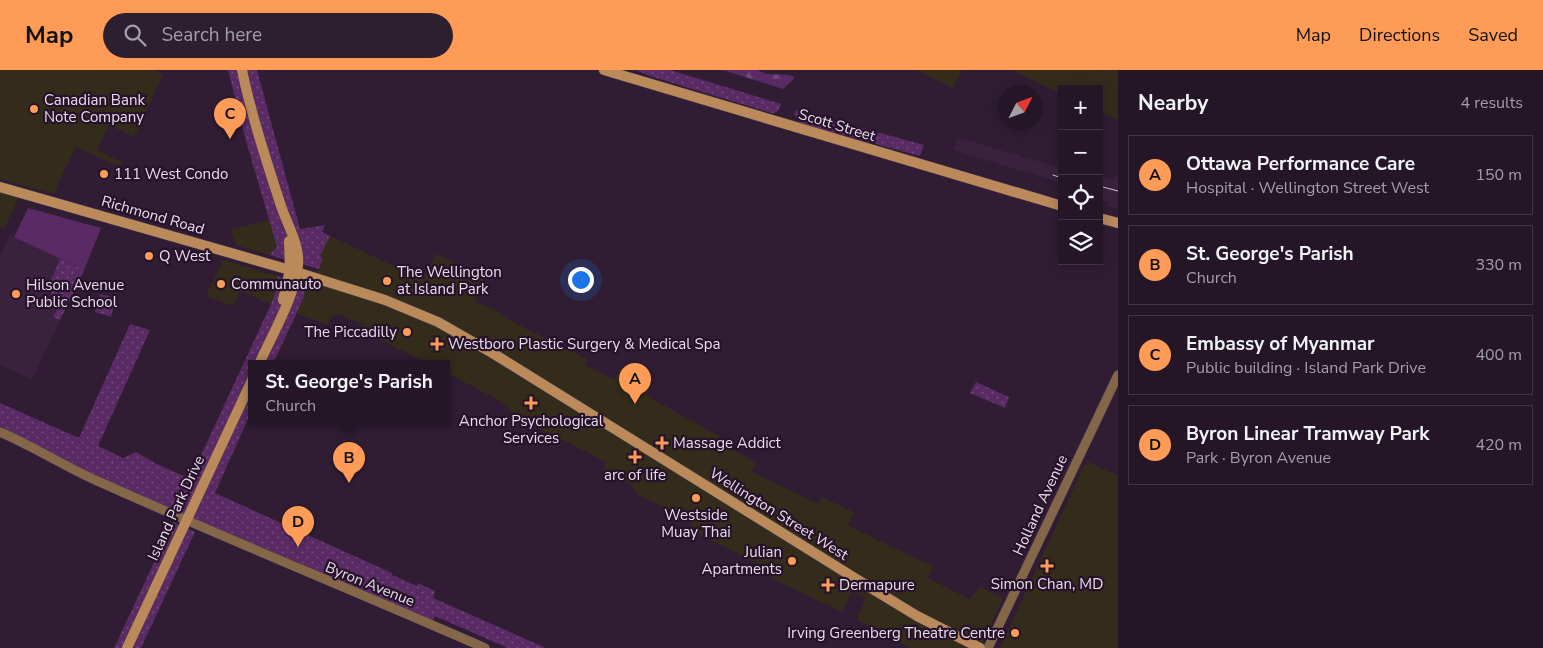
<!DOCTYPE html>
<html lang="en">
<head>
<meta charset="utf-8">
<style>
	:root { --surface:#241627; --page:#2c1f2f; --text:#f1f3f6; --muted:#a39fa7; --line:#413544; --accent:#fe9c57 }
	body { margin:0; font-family:"Nunito Sans",sans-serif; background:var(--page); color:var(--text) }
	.controls { position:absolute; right:15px; top:15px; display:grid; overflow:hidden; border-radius:0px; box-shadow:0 2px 12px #0003 }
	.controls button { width:45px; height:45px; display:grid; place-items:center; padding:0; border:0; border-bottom:1px solid var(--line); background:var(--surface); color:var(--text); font:25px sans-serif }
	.compass { position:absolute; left:998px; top:15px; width:45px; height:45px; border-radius:50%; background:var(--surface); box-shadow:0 2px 12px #0003; rotate:48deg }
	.you { position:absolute; left:580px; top:209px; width:18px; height:18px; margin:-12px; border:4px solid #fff; border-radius:50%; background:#1a73e8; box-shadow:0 0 0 8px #1a73e833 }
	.badge { display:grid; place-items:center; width:32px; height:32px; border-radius:50%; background:var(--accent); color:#111; font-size:16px; font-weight:700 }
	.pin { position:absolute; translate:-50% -41px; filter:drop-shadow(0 1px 2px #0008) }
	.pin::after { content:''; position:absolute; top:26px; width:18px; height:15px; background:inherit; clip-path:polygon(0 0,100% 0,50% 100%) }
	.popup { position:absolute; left:248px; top:290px; width:202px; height:65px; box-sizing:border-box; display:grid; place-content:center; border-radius:0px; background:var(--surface); filter:drop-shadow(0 1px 4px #0005); font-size:16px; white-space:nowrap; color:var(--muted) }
	.popup b { font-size:19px; color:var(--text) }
	.popup::after { content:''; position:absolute; left:50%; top:100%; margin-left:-10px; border:10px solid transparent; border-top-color:var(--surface) }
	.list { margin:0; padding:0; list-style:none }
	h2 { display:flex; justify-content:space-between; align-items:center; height:65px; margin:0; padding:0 20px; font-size:21px }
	h2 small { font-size:16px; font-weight:400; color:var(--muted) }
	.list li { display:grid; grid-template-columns:32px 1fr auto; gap:15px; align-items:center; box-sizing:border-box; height:80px; margin:0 10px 10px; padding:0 10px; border:1px solid var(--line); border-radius:0px }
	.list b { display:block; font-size:19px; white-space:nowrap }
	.list p { margin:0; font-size:16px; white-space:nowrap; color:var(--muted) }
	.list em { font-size:16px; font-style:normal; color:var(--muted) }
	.icon { flex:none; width:28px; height:28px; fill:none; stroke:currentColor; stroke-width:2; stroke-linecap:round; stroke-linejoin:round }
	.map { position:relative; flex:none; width:1118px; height:578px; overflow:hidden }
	header { display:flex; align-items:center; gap:30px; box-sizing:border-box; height:70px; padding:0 25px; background:var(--accent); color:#111 }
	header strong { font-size:24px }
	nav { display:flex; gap:28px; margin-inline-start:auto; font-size:18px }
	.search { width:350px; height:45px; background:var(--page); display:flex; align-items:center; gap:12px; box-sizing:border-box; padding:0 18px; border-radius:28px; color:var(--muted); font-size:19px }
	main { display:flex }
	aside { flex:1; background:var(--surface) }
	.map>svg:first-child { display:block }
	.commercial { fill:#332c1b }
	.built { fill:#3a223f }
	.green { fill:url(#green-dots) }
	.forest { fill:url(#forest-firs) }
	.pitch { fill:#592a63 }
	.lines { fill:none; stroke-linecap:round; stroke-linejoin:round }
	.tertiary-casing { stroke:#4a384e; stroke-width:10 }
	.secondary-casing { stroke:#4a384e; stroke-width:11 }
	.tertiary { stroke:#846649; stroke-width:9 }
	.secondary { stroke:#ba8a5a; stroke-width:10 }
	.tram { stroke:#d4c7d7; stroke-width:1 }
	.poi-dot { fill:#fe9c57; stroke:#26132a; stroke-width:2 }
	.labels { text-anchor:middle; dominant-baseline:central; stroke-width:4.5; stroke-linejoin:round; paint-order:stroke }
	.poi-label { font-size:15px; fill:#e8dceb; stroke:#26132a; text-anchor:start }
	.street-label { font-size:15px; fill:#e8dceb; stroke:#26132a }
</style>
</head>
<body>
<header>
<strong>Map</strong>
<div class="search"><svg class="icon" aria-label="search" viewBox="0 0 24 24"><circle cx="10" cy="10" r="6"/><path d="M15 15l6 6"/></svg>Search here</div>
<nav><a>Map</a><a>Directions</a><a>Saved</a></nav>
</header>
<main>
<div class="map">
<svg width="1118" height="578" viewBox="0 0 1118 578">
	<defs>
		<pattern id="green-dots" width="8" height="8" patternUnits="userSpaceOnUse" patternTransform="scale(1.25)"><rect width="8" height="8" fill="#592a63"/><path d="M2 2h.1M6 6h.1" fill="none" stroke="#71487a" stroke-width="1.8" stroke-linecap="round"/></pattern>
		<pattern id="forest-firs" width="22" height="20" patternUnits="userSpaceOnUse" patternTransform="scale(1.25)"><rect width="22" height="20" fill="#592a63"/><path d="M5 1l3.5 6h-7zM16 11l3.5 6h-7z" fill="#71487a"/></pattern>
	</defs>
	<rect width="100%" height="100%" fill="#301d34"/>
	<g class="commercial">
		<polygon points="0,0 153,0 163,5 134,67 109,55 103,67 97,80 122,92 120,97 76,77 61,107 55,124 0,109"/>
		<polygon points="917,0 962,0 953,18"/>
		<polygon points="1012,0 1118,0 1118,50 1099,41 1099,19 1062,19 1062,24"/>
		<polygon points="0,117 21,123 4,159 0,157"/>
		<polygon points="269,150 277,177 269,185 236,175 231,159"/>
		<polygon points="330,166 423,210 436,184 486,207 475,231 505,245 504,247 587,289 585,295 614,310 620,298 652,313 647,326 719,366 717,371 756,393 752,402 818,434 822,427 854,442 848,455 933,497 928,508 969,529 980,517 1003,528 980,578 910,578 857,550 866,528 852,521 842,542 773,509 763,496 690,460 692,451 639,425 630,414 603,401 606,392 514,346 506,334 447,303 446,294 429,294 375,267 359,253 338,244 331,247 327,255 296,243 304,227 306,215 319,199 323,188 320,186"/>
		<polygon points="223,190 277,206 279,212 271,234 240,221 233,236 206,226"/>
		<polygon points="1089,392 1118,406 1118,578 1000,578 1084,396"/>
	</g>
	<g class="built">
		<polygon points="958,68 1062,98 1062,113 953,80"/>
		<polygon points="1116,105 1118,106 1118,139 1107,136 1108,133 1099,130 1099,106 1114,110"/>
		<polygon points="28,138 101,158 84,200 32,309 0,295 0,186 10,165 15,167"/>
	</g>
	<g class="green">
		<polygon points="228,0 257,0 300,159 325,155 322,162 330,166 320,186 323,188 319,199 269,185 277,177 246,71"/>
		<path d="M636,0H670L781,34C780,39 777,44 771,43L650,6Z"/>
		<polygon points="796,40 924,75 920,86 810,56 799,52 794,44"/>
		<polygon points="60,189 84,200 60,250 53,247 59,236 54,233 56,227 51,225 53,219 48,217"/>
		<polygon points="277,206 306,215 304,227 273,294 252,294 251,342 215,423 392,503 392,505 417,516 418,513 435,521 433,528 546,578 508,578 435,546 432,552 172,440 74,396 0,356 0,333 79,368 130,254 150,260 98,376 123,388 136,382 155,393 190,409 271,234 279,212"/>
		<polygon points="100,224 116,228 111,247 95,242"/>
		<polygon points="976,312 1009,327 1005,338 970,323"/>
		<polygon points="173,452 195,462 141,578 114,578"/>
	</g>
	<polygon class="forest" points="723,0 757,0 767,4 789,5 794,7 794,9 783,19"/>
	<polygon class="pitch" points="28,138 101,158 84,200 14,167"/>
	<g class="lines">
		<defs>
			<g id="tertiary">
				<path d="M0,362C35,377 67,398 102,413C229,470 358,522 485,578"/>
				<polyline points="988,578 1118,305"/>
			</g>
			<g id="secondary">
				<path d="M242,0C251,44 267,93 281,136C287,154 300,175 298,195C295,226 272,265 259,294"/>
				<polyline points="604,0 1062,136"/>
				<polyline points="0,117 290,200 385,230 438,252 494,284 853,507 917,546 980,578"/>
				<polyline points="1099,148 1118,153"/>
				<polyline points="283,230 290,200 289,171"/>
				<polyline points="127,578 252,310"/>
			</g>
		</defs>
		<use href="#tertiary" class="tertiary-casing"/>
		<use href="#secondary" class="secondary-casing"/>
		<use href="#tertiary" class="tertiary"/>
		<use href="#secondary" class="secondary"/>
		<g class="tram">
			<polyline points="1053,105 1062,108"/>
			<polyline points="1099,116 1118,121"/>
		</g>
	</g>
	<g class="poi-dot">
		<circle cx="34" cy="39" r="5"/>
		<circle cx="104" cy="104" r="5"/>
		<circle cx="149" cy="186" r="5"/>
		<circle cx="387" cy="211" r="5"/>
		<circle cx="221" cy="214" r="5"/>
		<circle cx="16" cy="224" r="5"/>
		<circle cx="407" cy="262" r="5"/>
		<path d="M434.5 266.5h5v5h5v5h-5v5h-5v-5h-5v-5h5z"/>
		<path d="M528.5 325.5h5v5h5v5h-5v5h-5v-5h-5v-5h5z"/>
		<path d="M659.5 365.5h5v5h5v5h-5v5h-5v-5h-5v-5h5z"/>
		<path d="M632.5 379.5h5v5h5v5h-5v5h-5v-5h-5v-5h5z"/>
		<circle cx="696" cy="428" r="5"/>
		<circle cx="792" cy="491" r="5"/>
		<path d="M1044.5 488.5h5v5h5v5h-5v5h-5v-5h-5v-5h5z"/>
		<path d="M825.5 507.5h5v5h5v5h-5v5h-5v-5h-5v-5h5z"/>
		<circle cx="1015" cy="563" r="5"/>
	</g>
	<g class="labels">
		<g class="poi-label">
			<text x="44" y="30">Canadian Bank<tspan x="44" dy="17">Note Company</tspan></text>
			<text x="114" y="104">111 West Condo</text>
			<text x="159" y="186">Q West</text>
			<text x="397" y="202">The Wellington<tspan x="397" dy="17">at Island Park</tspan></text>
			<text x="231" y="214">Communauto</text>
			<text x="26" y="215">Hilson Avenue<tspan x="26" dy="17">Public School</tspan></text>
			<text x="397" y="262" text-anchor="end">The Piccadilly</text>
			<text x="448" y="274">Westboro Plastic Surgery &amp; Medical Spa</text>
			<text x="531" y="351" text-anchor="middle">Anchor Psychological<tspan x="531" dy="17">Services</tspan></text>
			<text x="673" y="373">Massage Addict</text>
			<text x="635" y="405" text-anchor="middle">arc of life</text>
			<text x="696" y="445" text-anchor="middle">Westside<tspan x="696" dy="17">Muay Thai</tspan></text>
			<text x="782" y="482" text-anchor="end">Julian<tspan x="782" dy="17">Apartments</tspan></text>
			<text x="1047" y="514" text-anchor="middle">Simon Chan, MD</text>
			<text x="839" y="515">Dermapure</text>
			<text x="1005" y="563" text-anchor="end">Irving Greenberg Theatre Centre</text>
		</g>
		<g class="street-label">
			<text transform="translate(837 55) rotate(17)">Scott Street</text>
			<text transform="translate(153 145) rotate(16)">Richmond Road</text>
			<text transform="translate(1040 435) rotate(-65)">Holland Avenue</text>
			<text transform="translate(176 438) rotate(-65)">Island Park Drive</text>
			<text transform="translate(779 444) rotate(32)">Wellington Street West</text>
			<text transform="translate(370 514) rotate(22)">Byron Avenue</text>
		</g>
	</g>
</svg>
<div class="controls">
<button>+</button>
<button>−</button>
<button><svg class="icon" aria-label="locate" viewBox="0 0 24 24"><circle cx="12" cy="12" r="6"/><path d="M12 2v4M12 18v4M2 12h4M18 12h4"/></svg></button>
<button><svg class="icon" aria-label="layers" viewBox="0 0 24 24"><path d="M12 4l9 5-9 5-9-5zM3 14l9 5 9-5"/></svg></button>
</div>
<svg class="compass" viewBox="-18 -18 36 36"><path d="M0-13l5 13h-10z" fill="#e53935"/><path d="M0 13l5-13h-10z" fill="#a39fa7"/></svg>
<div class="you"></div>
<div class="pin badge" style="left:635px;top:334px">A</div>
<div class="pin badge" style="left:349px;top:413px">B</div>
<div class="popup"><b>St. George's Parish</b>Church</div>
<div class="pin badge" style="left:230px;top:69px">C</div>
<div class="pin badge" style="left:298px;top:477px">D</div>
</div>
<aside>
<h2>Nearby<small>4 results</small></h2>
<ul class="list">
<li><span class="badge">A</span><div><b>Ottawa Performance Care</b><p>Hospital · Wellington Street West</p></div><em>150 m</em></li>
<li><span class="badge">B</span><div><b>St. George's Parish</b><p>Church</p></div><em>330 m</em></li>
<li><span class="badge">C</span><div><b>Embassy of Myanmar</b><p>Public building · Island Park Drive</p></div><em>400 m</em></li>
<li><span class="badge">D</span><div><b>Byron Linear Tramway Park</b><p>Park · Byron Avenue</p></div><em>420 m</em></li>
</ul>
</aside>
</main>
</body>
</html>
